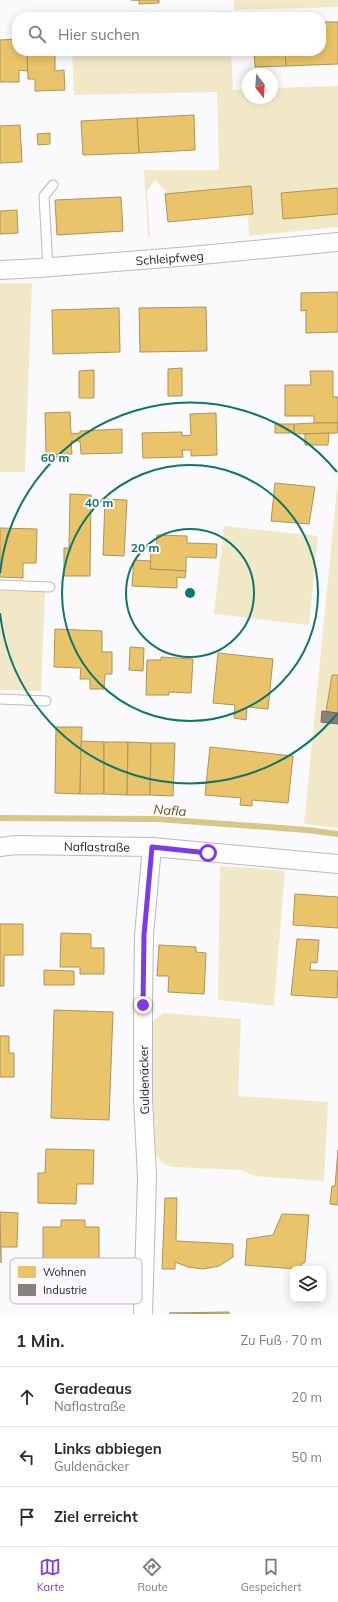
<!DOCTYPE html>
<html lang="de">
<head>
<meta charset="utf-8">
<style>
	:root { --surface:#fff; --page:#f7f7f7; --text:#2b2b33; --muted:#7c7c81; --line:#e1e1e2; --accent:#7c3aed }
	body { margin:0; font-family:Mulish,sans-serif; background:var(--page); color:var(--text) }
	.controls { position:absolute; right:12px; bottom:12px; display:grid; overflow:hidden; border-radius:8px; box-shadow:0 2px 10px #0003 }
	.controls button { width:36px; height:36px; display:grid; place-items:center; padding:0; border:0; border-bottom:1px solid var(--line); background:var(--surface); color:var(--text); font:20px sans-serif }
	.compass { position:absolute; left:242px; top:68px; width:36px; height:36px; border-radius:50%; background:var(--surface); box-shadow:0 2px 10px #0003; rotate:163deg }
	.stop { position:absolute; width:12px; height:12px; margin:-9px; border:3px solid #7c3aed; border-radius:50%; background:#fff }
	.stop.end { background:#7c3aed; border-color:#fff; box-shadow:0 1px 4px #0008 }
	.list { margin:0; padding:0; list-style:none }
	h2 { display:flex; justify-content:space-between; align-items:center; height:52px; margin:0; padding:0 16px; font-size:17px }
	h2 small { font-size:13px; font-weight:400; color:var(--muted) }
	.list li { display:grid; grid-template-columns:26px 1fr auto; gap:12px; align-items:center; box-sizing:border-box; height:60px; padding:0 16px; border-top:1px solid var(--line) }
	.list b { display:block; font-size:15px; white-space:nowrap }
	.list p { margin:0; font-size:13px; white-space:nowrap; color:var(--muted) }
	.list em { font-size:13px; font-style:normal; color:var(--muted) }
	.icon { flex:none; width:22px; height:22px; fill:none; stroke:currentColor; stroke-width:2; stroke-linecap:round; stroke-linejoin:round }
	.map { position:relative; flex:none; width:338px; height:1314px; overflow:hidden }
	.search { position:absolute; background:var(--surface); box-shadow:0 2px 10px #0003; left:12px; right:12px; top:12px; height:44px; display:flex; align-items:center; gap:10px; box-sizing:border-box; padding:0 14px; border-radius:16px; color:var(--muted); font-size:15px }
	.sheet { height:232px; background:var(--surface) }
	nav { display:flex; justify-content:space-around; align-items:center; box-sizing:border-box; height:56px; border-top:1px solid var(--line); background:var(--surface); font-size:11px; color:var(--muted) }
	nav a { display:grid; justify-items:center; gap:2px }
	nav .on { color:var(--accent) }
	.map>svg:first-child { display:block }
	.green { fill:#f1e8c8 }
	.homes { fill:#e9c46a; stroke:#ae9456 }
	.industry { fill:#8a817c; stroke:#6c6562 }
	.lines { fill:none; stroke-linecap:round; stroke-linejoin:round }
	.stream { stroke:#d6c788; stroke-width:6 }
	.lane-casing { stroke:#bab9bb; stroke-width:11 }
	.street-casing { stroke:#bab9bb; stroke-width:20 }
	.lane { stroke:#fefefe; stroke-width:9 }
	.street { stroke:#fefefe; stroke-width:18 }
	.route { stroke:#7c3aed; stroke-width:5 }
	.ring { fill:none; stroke:#0f766e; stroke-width:2 }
	.labels { text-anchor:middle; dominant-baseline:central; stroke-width:4; stroke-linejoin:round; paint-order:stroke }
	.street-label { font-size:12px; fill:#252526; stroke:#faf8fc }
	.water-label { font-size:13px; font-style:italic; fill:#605208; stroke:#faf8fc }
	.key { fill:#faf8fc; stroke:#bab9bc; stroke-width:1 }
	.key-label { font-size:11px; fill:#252526 }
	.centre { fill:#0f766e; stroke:#faf8fc; stroke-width:2 }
	.ring-label { font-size:12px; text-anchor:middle; font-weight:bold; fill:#0f766e; stroke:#faf8fc; stroke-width:4; stroke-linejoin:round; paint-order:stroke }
</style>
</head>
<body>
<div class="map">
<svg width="338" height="1314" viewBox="0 0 338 1314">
	<rect width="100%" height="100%" fill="#faf9fb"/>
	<g class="green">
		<polygon points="234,0 338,0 338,7 234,10"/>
		<polygon points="230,11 230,17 94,17"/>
		<polygon points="72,51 231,51 233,90 248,89 248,98 272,98 272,88 338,86 338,227 249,236 248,215 253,214 250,186 165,194 165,190 155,180 147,191 150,237 148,237 144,170 219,170 217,92 74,95"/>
		<polygon points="0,283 32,283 25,472 0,472"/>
		<polygon points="338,478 338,828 304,824"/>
		<polygon points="224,526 318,536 309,625 214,614"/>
		<polygon points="0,591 45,592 41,691 0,690"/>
		<polygon points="220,866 285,870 274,1006 218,1000"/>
		<polygon points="163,1013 241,1019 238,1096 328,1102 324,1181 254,1176 241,1170 172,1167 162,1163 156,1155 149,1025"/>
	</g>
	<g class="homes">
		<polygon points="131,0 159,0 159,3 139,4 139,0"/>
		<polygon points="321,22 338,22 338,64 286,66 285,51 321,51"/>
		<polygon points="17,39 17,51 27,51 28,71 19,70 19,82 0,82 0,40"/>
		<polygon points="27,51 55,51 55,71 64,70 65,90 35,91 35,79 28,79"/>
		<polygon points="254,51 285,51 286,66 255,67"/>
		<polygon points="194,115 195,150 139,153 137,118"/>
		<polygon points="137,118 139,153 83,155 81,121"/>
		<polygon points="20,125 22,162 0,163 0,126"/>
		<polygon points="50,133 50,144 38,145 37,134"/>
		<polygon points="251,186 253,214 168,222 165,194"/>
		<polygon points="338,188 338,214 283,219 281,193"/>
		<polygon points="121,197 123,231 57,235 55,200"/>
		<polygon points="17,210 18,233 0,234 0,211"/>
		<polygon points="338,292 338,332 306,333 306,310 301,311 301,293"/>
		<polygon points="206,307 207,351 140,352 139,308"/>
		<polygon points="119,308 120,352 53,354 52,310"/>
		<polygon points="182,368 182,396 168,396 168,369"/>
		<polygon points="94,370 94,398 79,398 79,371"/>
		<polygon points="310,371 333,371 333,397 338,397 338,423 314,423 314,416 285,416 285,385 311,385"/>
		<polygon points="70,412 71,434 80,433 80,431 122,429 122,453 81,454 80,441 71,441 72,454 46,455 45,413"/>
		<polygon points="216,413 217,455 191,456 191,450 182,450 183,457 143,458 142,433 182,432 182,436 191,435 190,414"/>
		<polygon points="314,423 338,423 337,433 294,434 294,424"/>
		<rect x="275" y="424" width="19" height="9"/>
		<polygon points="329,433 328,445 305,445 305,434"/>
		<polygon points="275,483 315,487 309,524 271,521"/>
		<polygon points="70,494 91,495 90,576 64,576 64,548 69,548"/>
		<polygon points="105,499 127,500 124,556 103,555"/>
		<polygon points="0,528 37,529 36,563 23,563 23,578 0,577"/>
		<polygon points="157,535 187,536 187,543 217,544 216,558 186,557 186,571 150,569 151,548 156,549"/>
		<polygon points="134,560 151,561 150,569 186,571 185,578 177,577 177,588 132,586"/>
		<polygon points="55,629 102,631 102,652 112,652 112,674 105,674 104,689 90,689 90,679 80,679 81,668 54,667"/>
		<polygon points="130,647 144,648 143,671 129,670"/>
		<polygon points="218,653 273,659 268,709 247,707 246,720 234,718 235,705 213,703"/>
		<polygon points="161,657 193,659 191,693 169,692 169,695 146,695 147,660 161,660"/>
		<polygon points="332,675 338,675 338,713 326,712"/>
		<polygon points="56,727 82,727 80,794 55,793"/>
		<polygon points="81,741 104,742 104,794 80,794"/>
		<polygon points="104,742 128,742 127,795 104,794"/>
		<polygon points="128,742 151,743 150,795 127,795"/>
		<polygon points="151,743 175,743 173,796 150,795"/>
		<polygon points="210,747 293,756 288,803 252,800 252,806 240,805 241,798 205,795"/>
		<polygon points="295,894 338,897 338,928 293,925"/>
		<polygon points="0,924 23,924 23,955 4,955 4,986 0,986"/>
		<polygon points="61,933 91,934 91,948 104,948 104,974 80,974 80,967 60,967"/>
		<polygon points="297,939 319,940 317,963 311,962 310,970 338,971 337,998 291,995"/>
		<polygon points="159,945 196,947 196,952 206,953 204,994 168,992 169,976 157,976"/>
		<polygon points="44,970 74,971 74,985 44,985"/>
		<polygon points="54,1010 113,1012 109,1120 51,1118"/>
		<polygon points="0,1036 9,1036 9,1053 14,1053 14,1077 0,1077"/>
		<polygon points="46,1149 94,1150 93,1184 77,1184 76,1204 38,1203 38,1173 45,1173"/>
		<polygon points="338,1150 338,1205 330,1204 332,1186 335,1186"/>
		<polygon points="165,1198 177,1198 176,1241 233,1244 233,1257 219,1266 203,1269 188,1267 175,1262 175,1269 162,1269"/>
		<polygon points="0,1212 18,1213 17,1247 1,1247 1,1263"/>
		<polygon points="282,1214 309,1215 305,1262 296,1269 245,1265 247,1239 273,1235"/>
		<polygon points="61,1220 85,1220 85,1227 99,1227 99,1260 80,1259 80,1264 64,1264 64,1259 43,1260 43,1227 61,1227"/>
		<polygon points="229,1312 229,1314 169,1313"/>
	</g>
	<polygon class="industry" points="322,711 338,713 338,724 321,722"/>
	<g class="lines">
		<polyline class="stream" points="0,818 157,819 307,830 338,834"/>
		<defs>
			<g id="lane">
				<polyline points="48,268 44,196 53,185"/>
				<polyline points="0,585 50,587"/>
				<polyline points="0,699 46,701"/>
			</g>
			<g id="street">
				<path id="s1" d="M0,270L39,268L191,256L338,242"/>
				<path id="s2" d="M0,847L16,845L152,847L338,864"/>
				<polyline points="143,1314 147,1177 143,1099 143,1005 144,935 152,847"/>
			</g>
		</defs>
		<use href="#lane" class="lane-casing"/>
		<use href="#street" class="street-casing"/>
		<use href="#lane" class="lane"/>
		<use href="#street" class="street"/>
	</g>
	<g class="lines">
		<polyline class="route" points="143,1005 144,935 152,847 208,853"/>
	</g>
	<g class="ring">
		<circle cx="190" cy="593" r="64"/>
		<circle cx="190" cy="593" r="128"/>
		<path d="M337 714A191 191 0 0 1 0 613M0 573A191 191 0 0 1 337 472"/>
	</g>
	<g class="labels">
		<g class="street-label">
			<text stroke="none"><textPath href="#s1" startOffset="170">Schleipfweg</textPath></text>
			<text stroke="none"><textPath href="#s2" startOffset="97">Naflastraße</textPath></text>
			<text transform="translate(144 1080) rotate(-91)">Guldenäcker</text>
		</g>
		<g class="water-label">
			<text transform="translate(170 810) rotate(4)">Nafla</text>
		</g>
	</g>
	<rect x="10" y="1258" width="132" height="46" rx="6" class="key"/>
	<rect x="18" y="1266" width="18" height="12" fill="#e9c46a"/>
	<rect x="18" y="1284" width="18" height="12" fill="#8a817c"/>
	<g class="key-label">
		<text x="43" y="1276">Wohnen</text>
		<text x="43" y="1294">Industrie</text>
	</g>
	<circle cx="190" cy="593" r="6" class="centre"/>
	<g class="ring-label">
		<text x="55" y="462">60 m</text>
		<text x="99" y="507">40 m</text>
		<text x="145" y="552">20 m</text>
	</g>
</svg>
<div class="controls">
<button><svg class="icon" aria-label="layers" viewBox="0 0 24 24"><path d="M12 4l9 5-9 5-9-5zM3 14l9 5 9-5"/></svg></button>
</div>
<svg class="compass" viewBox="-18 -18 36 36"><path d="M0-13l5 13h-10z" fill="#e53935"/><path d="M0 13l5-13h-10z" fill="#7c7c81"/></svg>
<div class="stop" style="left:208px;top:853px"></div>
<div class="stop end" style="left:143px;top:1005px"></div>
<div class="search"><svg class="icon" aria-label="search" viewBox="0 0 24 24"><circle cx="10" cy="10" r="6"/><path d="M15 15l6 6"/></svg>Hier suchen</div>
</div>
<section class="sheet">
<h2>1 Min.<small>Zu Fuß · 70 m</small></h2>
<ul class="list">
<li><svg class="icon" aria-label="ahead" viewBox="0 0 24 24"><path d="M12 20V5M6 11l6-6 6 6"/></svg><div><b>Geradeaus</b><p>Naflastraße</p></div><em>20 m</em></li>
<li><svg class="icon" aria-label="left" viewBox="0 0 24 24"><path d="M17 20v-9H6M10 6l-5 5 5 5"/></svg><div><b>Links abbiegen</b><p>Guldenäcker</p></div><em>50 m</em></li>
<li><svg class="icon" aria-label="arrive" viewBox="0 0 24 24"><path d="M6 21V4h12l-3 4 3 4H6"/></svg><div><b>Ziel erreicht</b></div></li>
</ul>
</section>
<nav>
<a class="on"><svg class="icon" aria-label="map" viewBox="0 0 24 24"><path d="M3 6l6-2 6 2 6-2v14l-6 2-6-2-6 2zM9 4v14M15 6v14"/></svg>Karte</a>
<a><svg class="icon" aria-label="directions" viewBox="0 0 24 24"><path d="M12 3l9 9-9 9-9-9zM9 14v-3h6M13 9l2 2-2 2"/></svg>Route</a>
<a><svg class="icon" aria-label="saved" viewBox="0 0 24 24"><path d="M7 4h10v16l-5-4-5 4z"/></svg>Gespeichert</a>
</nav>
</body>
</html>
